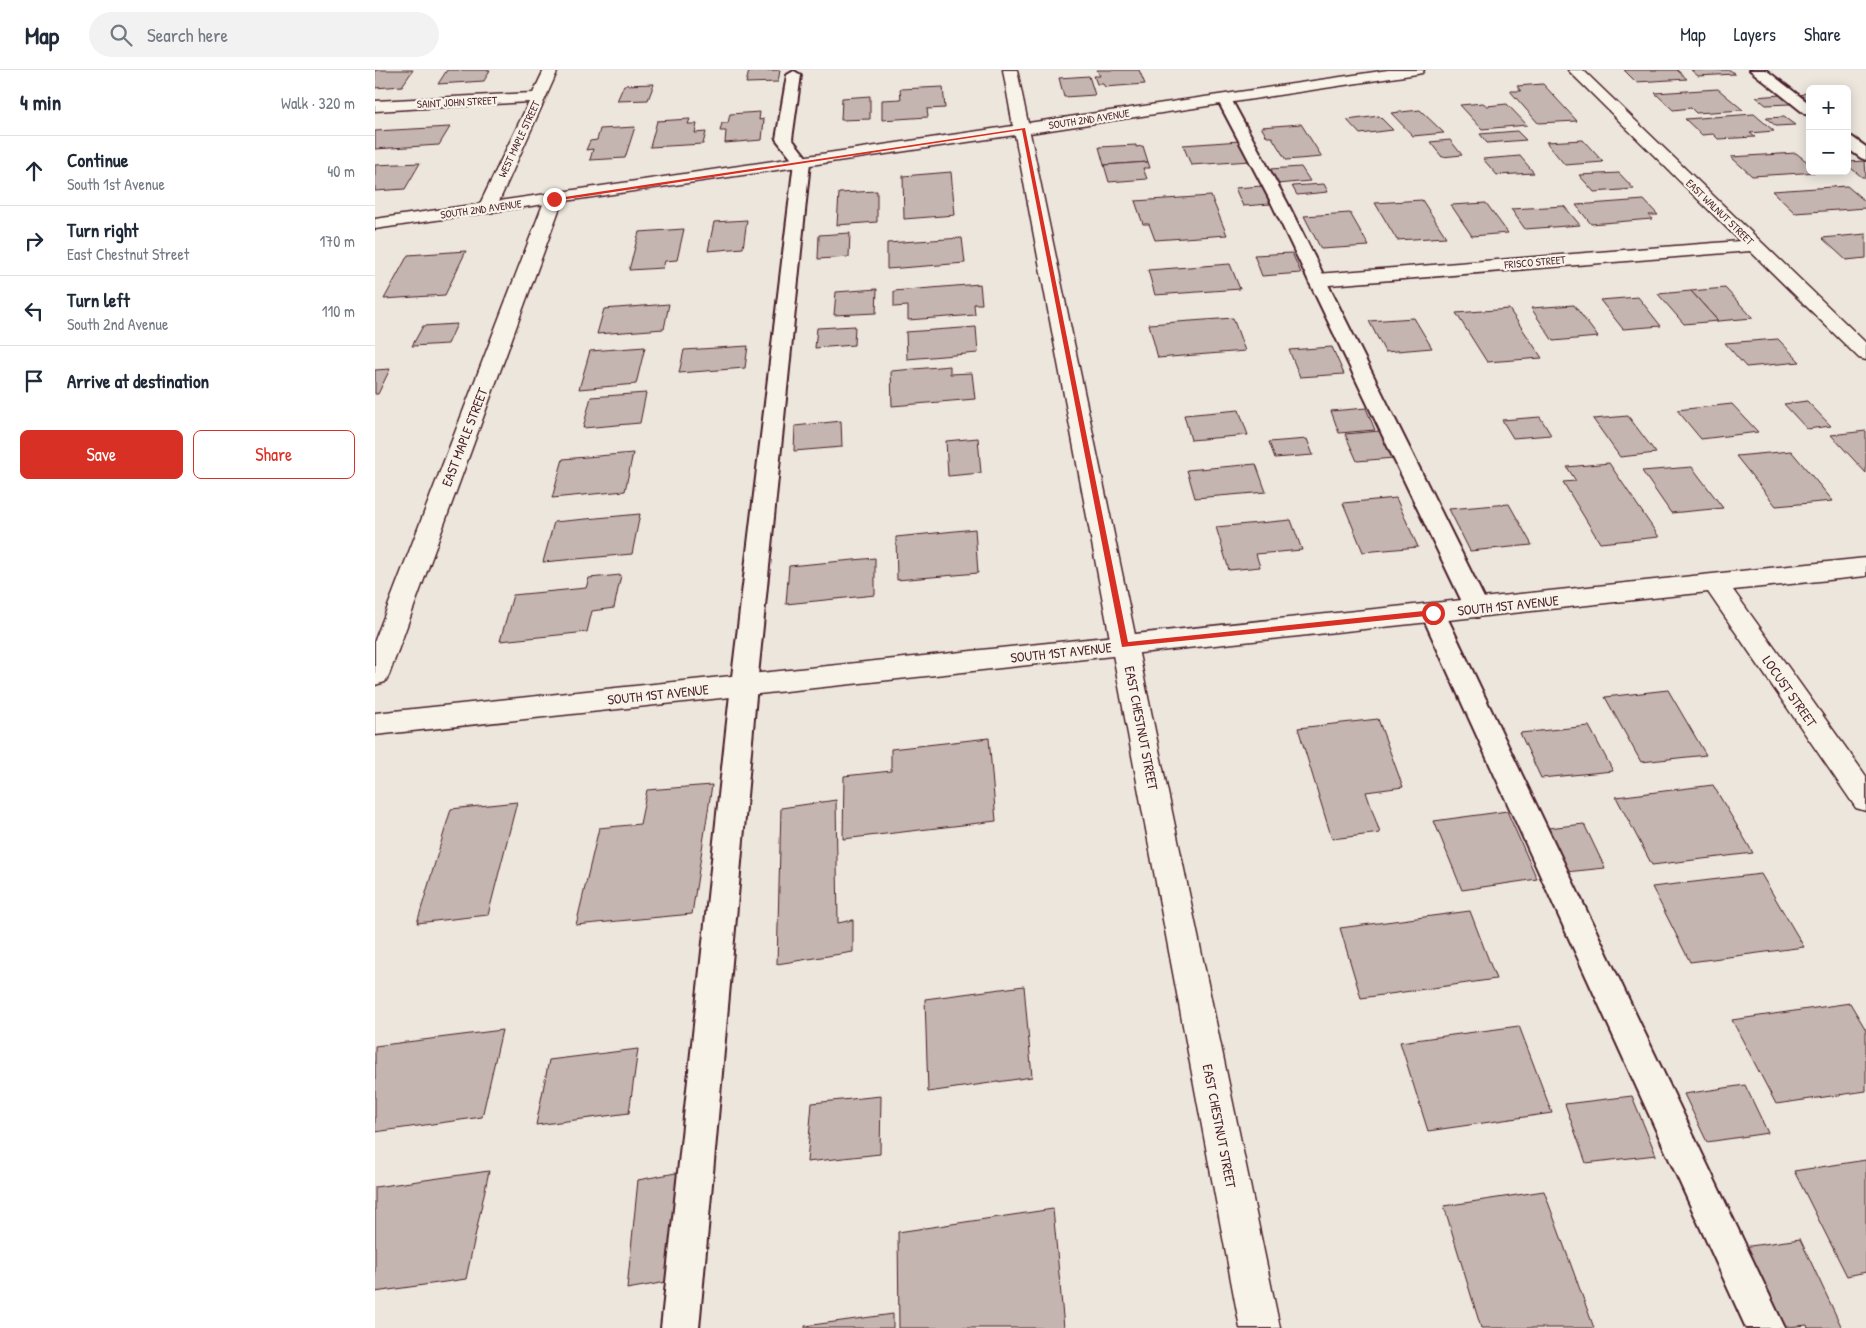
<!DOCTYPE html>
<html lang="en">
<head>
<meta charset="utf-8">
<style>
	:root { --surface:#fff; --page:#f2f2f3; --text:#1f2937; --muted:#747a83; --line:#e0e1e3; --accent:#d93025 }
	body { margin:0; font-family:"Patrick Hand",sans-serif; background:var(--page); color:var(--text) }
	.controls { position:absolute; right:15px; top:15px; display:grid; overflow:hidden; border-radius:8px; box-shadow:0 2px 12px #0003 }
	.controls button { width:45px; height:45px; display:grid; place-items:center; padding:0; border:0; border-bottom:1px solid var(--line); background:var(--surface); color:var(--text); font:25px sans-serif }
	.stop { position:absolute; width:15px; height:15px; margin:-11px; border:4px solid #d93025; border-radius:50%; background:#fff }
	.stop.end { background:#d93025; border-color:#fff; box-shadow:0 1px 5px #0008 }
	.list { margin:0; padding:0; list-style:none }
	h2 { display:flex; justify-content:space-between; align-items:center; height:65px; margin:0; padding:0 20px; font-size:21px }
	h2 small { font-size:16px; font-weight:400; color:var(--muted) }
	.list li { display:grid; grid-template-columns:32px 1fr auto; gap:15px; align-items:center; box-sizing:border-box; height:70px; padding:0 20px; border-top:1px solid var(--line) }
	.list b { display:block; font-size:19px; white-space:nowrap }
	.list p { margin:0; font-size:16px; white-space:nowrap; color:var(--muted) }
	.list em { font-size:16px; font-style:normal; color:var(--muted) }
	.actions { display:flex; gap:10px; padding:15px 20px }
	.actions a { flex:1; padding:11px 0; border:1px solid var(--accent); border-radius:8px; text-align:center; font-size:18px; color:var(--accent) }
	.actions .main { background:var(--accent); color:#fff }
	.icon { flex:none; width:28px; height:28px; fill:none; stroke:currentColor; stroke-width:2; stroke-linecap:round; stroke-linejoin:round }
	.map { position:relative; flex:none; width:1491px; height:1258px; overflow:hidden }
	header { display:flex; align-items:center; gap:30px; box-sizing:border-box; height:70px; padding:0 25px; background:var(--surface); border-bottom:1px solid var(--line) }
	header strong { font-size:24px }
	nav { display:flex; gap:28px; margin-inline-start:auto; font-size:18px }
	.search { width:350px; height:45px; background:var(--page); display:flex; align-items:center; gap:12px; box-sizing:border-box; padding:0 18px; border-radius:28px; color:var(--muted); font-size:19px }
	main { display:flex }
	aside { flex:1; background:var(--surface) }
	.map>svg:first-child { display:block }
	.building { fill:#c4b5b0; stroke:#4a1f2b }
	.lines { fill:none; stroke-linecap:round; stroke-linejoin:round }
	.service-casing { stroke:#4a1f2b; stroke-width:4 }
	.minor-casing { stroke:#4a1f2b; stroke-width:3 }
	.secondary-casing { stroke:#4a1f2b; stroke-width:3 }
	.service { fill:#f7f3e8; fill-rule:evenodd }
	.minor { fill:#f7f3e8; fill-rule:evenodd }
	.secondary { fill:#f7f3e8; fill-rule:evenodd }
	.route { fill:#d93025 }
	.labels { text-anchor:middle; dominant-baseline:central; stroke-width:4.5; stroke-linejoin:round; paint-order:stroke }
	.far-street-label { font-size:11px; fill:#4a1f2b; stroke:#f7f3e8 }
	.street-label { font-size:14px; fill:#4a1f2b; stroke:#f7f3e8 }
</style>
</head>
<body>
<header>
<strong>Map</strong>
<div class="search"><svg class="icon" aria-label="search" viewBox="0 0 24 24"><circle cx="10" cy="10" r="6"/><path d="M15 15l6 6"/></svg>Search here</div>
<nav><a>Map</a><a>Layers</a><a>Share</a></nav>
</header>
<main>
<aside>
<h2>4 min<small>Walk · 320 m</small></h2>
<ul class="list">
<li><svg class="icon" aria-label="ahead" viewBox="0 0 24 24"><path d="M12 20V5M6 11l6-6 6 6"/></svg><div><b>Continue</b><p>South 1st Avenue</p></div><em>40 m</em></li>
<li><svg class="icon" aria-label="right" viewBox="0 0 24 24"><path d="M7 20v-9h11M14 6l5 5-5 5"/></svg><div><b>Turn right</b><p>East Chestnut Street</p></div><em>170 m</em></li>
<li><svg class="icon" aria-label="left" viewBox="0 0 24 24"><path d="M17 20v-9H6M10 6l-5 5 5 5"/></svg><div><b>Turn left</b><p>South 2nd Avenue</p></div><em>110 m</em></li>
<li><svg class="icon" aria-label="arrive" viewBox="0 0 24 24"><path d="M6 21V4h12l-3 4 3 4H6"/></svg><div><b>Arrive at destination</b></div></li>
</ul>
<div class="actions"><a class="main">Save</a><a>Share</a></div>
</aside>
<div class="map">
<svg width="1491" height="1258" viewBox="0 0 1491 1258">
	<rect width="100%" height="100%" fill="#ece6dd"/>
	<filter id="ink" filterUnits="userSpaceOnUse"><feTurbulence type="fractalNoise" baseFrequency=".02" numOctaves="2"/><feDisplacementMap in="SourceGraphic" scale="10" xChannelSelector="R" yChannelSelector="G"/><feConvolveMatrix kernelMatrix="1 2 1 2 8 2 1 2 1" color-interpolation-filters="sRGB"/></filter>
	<g filter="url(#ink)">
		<g class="building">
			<polygon points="0,0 38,0 27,16 0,18"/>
			<polygon points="72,0 115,0 109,11 63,14"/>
			<polygon points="405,0 403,12 371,13 374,1"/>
			<polygon points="722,0 764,0 770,14 730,17 728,14 722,14 719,6 725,6"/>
			<polygon points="1249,0 1302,0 1312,9 1261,12"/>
			<polygon points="1316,0 1355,0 1360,4 1323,6"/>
			<polygon points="714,6 720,25 689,27 684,8"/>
			<polygon points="279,14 273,30 242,31 249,15"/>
			<polygon points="1168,14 1202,51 1163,53 1135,21 1146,21 1142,16"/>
			<polygon points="568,17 570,38 552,39 553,47 507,50 507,30 526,29 525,19"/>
			<polygon points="1343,19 1368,40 1321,43 1316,38 1298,40 1280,23"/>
			<polygon points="1435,21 1435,31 1423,26"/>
			<polygon points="1405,25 1415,34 1391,35 1381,27"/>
			<polygon points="495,26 495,49 466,50 467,28"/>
			<polygon points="1108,33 1112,36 1132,34 1152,55 1107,59 1085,35"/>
			<polygon points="1045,40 1069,63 1038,66 1016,43"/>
			<polygon points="385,42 384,50 389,49 387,70 350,73 351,61 345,61 347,53 353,53 355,44"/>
			<polygon points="1379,44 1399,61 1375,63 1380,67 1343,69 1338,64 1327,65 1310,49"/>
			<polygon points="1004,46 1018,60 985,64 972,50"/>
			<polygon points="1409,47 1420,55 1401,56 1391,48"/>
			<polygon points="315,49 313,54 322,54 320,63 331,62 328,74 275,77 282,51"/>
			<polygon points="926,54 947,87 911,90 897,67 892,67 886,57"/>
			<polygon points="75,57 64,75 0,79 0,61"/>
			<polygon points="260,57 250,88 215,90 218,79 211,80 215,71 222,70 225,59"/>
			<polygon points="1142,61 1151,70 1112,73 1105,64"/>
			<polygon points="1075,70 1087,85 1067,87 1055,72"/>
			<polygon points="1208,70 1228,92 1190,95 1171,72"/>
			<polygon points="865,71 875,91 816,95 808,75"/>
			<polygon points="761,75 761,77 768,76 773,92 729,95 724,77"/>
			<polygon points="1421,83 1435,94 1435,101 1444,102 1377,106 1356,87"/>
			<polygon points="1145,86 1159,103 1122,105 1108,89"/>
			<polygon points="1490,91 1491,107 1487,107 1472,95 1472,92"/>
			<polygon points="773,92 775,98 768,98 772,109 734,112 729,95"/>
			<polygon points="45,93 30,119 0,121 0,95"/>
			<polygon points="926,97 935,111 902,114 894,99"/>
			<polygon points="576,102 580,145 529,149 528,106"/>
			<polygon points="1244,103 1259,119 1219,122 1204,105"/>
			<polygon points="949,114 953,122 922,125 917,116"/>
			<polygon points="887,116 895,134 868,136 860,118"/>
			<polygon points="1472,116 1491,132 1491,138 1420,143 1397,121"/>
			<polygon points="502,121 502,152 462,155 464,123"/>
			<polygon points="836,126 852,165 780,170 774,154 768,154 760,131"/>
			<polygon points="1047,130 1071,167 1022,170 1000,133"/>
			<polygon points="1269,130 1283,145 1274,145 1277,149 1216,154 1201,135"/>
			<polygon points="1111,133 1133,163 1097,166 1076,135"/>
			<polygon points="1189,136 1205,155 1150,159 1136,139"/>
			<polygon points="975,143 994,176 946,179 929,146"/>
			<polygon points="372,150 368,178 333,181 339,152"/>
			<polygon points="309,159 302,190 290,191 288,198 254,200 264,162"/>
			<polygon points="475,163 474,187 443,189 444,165"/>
			<polygon points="1491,164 1491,188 1471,190 1447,168"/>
			<polygon points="587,168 590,193 512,199 512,173"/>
			<polygon points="91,181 70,225 9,229 33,185"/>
			<polygon points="917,183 926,203 887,206 879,185"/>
			<polygon points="855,194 865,219 780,225 773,200"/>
			<polygon points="605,214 607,234 599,234 600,245 533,250 533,236 519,237 519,221"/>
			<polygon points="1350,218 1378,248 1343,251 1316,221"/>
			<polygon points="502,219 501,243 459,245 461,222"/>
			<polygon points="1316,221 1343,251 1309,254 1283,224"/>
			<polygon points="1263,227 1286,256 1248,259 1225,230"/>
			<polygon points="294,234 289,259 222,264 229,239"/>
			<polygon points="1199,235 1223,267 1178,271 1156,238"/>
			<polygon points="1134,239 1167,288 1112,292 1081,243"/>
			<polygon points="858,248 870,281 783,288 774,254"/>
			<polygon points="1039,248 1057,278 1010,282 994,251"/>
			<polygon points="82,254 73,274 37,276 48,256"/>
			<polygon points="480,256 479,275 440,278 442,258"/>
			<polygon points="601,257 603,283 532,289 531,262"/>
			<polygon points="1403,269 1425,292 1371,297 1350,273"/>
			<polygon points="373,276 370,298 304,303 309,280"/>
			<polygon points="270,277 261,314 204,319 215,281"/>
			<polygon points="957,277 969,304 925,307 914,280"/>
			<polygon points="575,296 575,304 597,303 600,329 517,336 516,301"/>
			<polygon points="15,299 3,324 0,324 0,300"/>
			<polygon points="271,323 265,353 208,358 216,327"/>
			<polygon points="1432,331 1456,356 1432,359 1409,334"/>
			<polygon points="1357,334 1383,362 1326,369 1302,340"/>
			<polygon points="991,338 1000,360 964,363 956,341"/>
			<polygon points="864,340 873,365 816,370 809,345"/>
			<polygon points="1253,346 1281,383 1245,387 1218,349"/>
			<polygon points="1165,347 1176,365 1138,368 1127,350"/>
			<polygon points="466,351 467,377 419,381 420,356"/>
			<polygon points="1005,361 1019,388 982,391 970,364"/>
			<polygon points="1491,361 1491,403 1456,365"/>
			<polygon points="603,368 606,403 573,406 571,371"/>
			<polygon points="932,369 938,385 900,388 894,372"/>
			<polygon points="1416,381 1458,431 1401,436 1361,386"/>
			<polygon points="258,383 250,421 177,428 188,389"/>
			<polygon points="1234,393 1284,467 1225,473 1188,412 1201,411 1192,397"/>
			<polygon points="881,394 891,422 820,428 812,400"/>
			<polygon points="1317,397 1348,438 1296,443 1267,401"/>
			<polygon points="1021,428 1043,477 988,482 968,433"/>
			<polygon points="1134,434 1157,475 1095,481 1074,439"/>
			<polygon points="265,444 257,484 168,492 179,452"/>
			<polygon points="916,450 927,480 881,484 885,497 854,500 841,457"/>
			<polygon points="600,459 603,503 522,510 521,467"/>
			<polygon points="500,488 500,525 411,534 414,496"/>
			<polygon points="246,505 239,538 217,541 212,562 125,571 138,525 211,518 214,508"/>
			<polygon points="1293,620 1331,685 1266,692 1230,627"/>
			<polygon points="1003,649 1028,717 991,722 1005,763 957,769 923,658"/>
			<polygon points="1214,656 1238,701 1166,708 1145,663"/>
			<polygon points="614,668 621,751 468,769 469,706 516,701 516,679"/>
			<polygon points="337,715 317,844 201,855 224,758 265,754 272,720"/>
			<polygon points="1338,715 1378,783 1277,795 1241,727"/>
			<polygon points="461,730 463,853 478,850 478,882 402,894 406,738"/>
			<polygon points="142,732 113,845 42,853 76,739"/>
			<polygon points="1132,741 1162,809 1087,820 1059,751"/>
			<polygon points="1209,754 1230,798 1191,802 1173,758"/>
			<polygon points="1386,804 1429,877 1315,892 1277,817"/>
			<polygon points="1095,841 1121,909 986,928 965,858"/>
			<polygon points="649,916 657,1007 553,1022 550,929"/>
			<polygon points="1475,933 1491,960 1491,1021 1401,1034 1357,950"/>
			<polygon points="1144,956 1177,1043 1053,1061 1025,972"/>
			<polygon points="127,960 107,1047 0,1062 0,976"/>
			<polygon points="263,979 254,1043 161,1055 174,990"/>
			<polygon points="1370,1015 1393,1063 1332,1072 1309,1024"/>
			<polygon points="506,1026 505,1084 432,1092 437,1033"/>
			<polygon points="1257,1026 1281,1085 1211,1093 1190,1034"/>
			<polygon points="1491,1090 1491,1202 1472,1206 1419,1101"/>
			<polygon points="114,1101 91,1209 0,1222 0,1117"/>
			<polygon points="306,1102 297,1211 252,1219 263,1110"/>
			<polygon points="1169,1121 1219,1258 1106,1258 1069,1136"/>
			<polygon points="678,1139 689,1258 524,1258 523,1162"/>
			<polygon points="1425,1169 1467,1258 1433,1258 1432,1255 1404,1258 1368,1177"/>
			<polygon points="518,1244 518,1258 430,1258 430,1256"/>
		</g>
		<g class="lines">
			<defs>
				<g id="service">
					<polygon points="1375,0 1391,0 1435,34 1435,45 1430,44"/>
					<polygon points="419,1 426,5 417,69 435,92 382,615 324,1258 286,1258 356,615 419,92 401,69 412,5"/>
					<polygon points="849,25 854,26 856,29 912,132 1114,538 1111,544 1102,547 1093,544 1090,538 896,132 842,29 844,26"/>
					<polygon points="1472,66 1477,67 1491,77 1491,90 1486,88 1472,78"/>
					<polygon points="1058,534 1067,537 1070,543 1410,1258 1371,1258 1046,543 1049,537"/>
				</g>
				<g id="minor">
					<polygon points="169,0 183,0 121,138 118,142 112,143 106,142 103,138 154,32 0,41 0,31 158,23"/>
					<polygon points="1193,0 1208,0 1491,273 1491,290 1484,288 1375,181 942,216 935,214 933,210 935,206 942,204 1365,171"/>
					<polygon points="179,124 185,125 188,129 14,605 10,612 0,615 0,570 170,129 173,125"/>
					<polygon points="1491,488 1491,506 1358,520 1491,706 1491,741 1481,738 1333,522 0,665 0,643"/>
				</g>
				<polygon id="secondary" points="628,0 642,0 653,53 1013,0 1049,0 1047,3 1042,4 655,63 905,1258 865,1258 640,65 0,159 0,149 638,56"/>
			</defs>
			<use href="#service" class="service-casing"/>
			<use href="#minor" class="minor-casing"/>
			<use href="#secondary" class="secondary-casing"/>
			<use href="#service" class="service"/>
			<use href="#minor" class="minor"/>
			<use href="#secondary" class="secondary"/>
		</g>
	</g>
	<polygon class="route" points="650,58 753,572 1058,540 1062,543 1061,545 747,577 647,60 179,131 176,129"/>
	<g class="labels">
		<g class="far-street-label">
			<text transform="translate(82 32) rotate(-3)">SAINT JOHN STREET</text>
			<text transform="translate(714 49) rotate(-9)">SOUTH 2ND AVENUE</text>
			<text transform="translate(144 69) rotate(-65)">WEST MAPLE STREET</text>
			<text transform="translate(106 139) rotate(-8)">SOUTH 2ND AVENUE</text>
			<text transform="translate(1345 142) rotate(44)">EAST WALNUT STREET</text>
			<text transform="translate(1160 192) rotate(-5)">FRISCO STREET</text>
		</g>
		<g class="street-label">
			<text transform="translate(89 367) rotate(-69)">EAST MAPLE STREET</text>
			<text transform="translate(1133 535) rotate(-6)">SOUTH 1ST AVENUE</text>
			<text transform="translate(686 582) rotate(-6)">SOUTH 1ST AVENUE</text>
			<text transform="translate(1415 621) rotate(55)">LOCUST STREET</text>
			<text transform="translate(283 624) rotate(-6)">SOUTH 1ST AVENUE</text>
			<text transform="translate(767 658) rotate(79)">EAST CHESTNUT STREET</text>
			<text transform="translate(845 1056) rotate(79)">EAST CHESTNUT STREET</text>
		</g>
	</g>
</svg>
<div class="controls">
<button>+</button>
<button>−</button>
</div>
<div class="stop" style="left:1058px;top:543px"></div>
<div class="stop end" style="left:179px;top:129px"></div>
</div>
</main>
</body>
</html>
